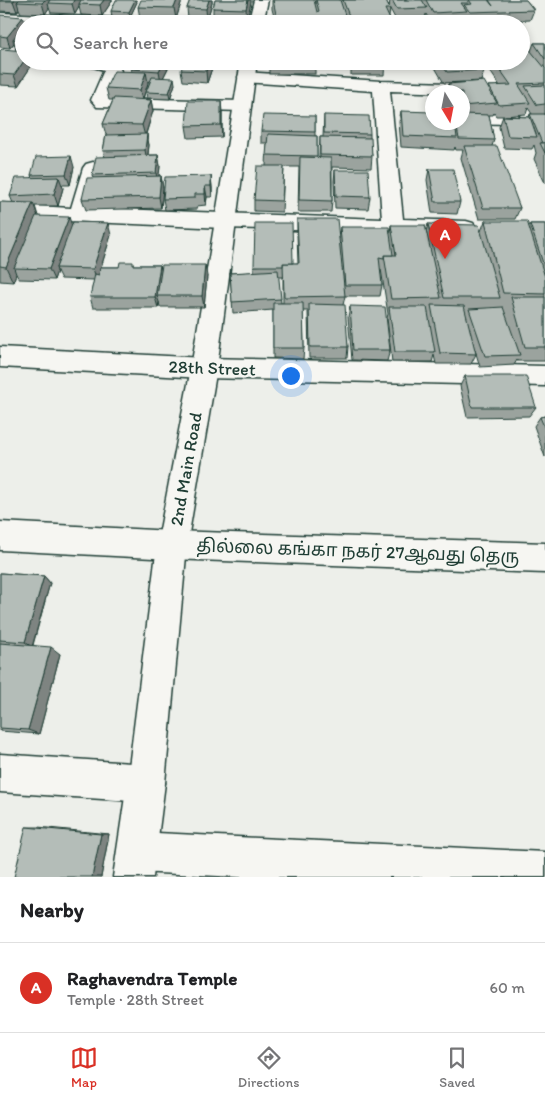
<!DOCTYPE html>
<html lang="en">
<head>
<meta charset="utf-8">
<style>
	:root { --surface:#fff; --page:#f6f6f6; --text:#202124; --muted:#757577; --line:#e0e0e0; --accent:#d93025 }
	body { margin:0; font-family:Itim,"Noto Sans Tamil",sans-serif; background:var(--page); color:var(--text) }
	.compass { position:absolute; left:425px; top:85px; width:45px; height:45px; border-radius:50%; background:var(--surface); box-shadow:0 2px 8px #0003; rotate:170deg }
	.you { position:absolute; left:290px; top:375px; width:18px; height:18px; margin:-12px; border:4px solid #fff; border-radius:50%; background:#1a73e8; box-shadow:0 0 0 8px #1a73e833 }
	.badge { display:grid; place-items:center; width:32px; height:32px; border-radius:50%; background:var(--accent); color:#fff; font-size:16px; font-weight:700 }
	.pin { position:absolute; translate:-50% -41px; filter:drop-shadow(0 1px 2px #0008) }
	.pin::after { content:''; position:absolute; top:26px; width:18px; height:15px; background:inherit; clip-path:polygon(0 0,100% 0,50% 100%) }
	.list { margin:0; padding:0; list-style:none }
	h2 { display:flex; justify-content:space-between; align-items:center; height:65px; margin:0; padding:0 20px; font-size:21px }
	h2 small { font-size:16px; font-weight:400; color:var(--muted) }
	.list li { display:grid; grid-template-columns:32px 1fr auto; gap:15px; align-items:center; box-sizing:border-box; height:90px; padding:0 20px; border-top:1px solid var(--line) }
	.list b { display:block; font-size:19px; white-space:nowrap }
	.list p { margin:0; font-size:16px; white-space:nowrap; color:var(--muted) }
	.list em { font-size:16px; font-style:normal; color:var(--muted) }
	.icon { flex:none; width:28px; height:28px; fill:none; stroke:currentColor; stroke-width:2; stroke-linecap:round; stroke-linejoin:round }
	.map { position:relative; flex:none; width:545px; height:877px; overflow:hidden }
	.search { position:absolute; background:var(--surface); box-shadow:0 2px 8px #0003; left:15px; right:15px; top:15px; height:55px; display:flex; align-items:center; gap:12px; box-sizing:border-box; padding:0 18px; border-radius:28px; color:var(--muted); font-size:19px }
	.sheet { height:155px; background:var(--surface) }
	nav { display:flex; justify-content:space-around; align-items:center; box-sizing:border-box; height:70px; border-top:1px solid var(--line); background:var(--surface); font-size:14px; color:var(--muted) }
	nav a { display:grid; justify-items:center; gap:2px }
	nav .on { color:var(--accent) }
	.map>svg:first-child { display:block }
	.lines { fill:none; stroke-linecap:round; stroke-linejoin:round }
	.street-casing { stroke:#1f3d34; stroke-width:3 }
	.secondary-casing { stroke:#1f3d34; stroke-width:3 }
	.street { fill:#f6f6f2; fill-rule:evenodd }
	.secondary { fill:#f6f6f2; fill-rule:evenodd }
	.wall { fill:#9ba39e; stroke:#1f3d34; fill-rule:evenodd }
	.shaded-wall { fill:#7e8481; stroke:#1f3d34 }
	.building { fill:#b4bdb8; stroke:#1f3d34 }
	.labels { text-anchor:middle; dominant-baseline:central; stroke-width:4.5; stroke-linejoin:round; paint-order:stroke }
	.street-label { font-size:18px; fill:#1f3d34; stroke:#f6f6f2 }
</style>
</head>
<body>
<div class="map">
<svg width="545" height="877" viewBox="0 0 545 877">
	<rect width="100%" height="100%" fill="#edefea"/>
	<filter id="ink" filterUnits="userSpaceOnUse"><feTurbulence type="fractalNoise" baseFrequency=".02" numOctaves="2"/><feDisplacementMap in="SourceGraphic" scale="10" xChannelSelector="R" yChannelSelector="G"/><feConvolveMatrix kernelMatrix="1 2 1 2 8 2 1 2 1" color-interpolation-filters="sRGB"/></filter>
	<g filter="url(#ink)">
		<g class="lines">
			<defs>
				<g id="street">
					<polygon points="343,0 406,0 404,3 399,4 349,6 344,5 342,2"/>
					<polygon points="0,13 142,19 147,21 149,24 46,24 0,21"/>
					<polygon points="80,61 113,61 118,64 121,71 110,98 242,101 248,102 251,106 248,110 242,111 97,107 91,100 104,70 82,64"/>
					<polygon points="472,61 488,61 500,85 493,93 487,94 390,91 403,219 466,221 473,223 477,228 473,233 466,235 224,228 0,218 0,204 71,208 83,168 86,164 93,162 100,164 103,168 92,208 382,219 373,91 246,82 240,81 238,77 240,73 246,72 381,81 483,84"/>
					<polygon points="462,114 512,114 518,115 521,119 518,123 512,124 456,123 462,122"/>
					<polygon points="0,347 204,358 545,366 545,386 204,378 0,367"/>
					<polygon points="0,522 172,531 545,543 545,573 172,559 0,550"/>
					<polygon points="0,754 146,764 159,770 165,783 159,796 146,802 0,792"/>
					<polygon points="137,832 545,852 545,877 239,877 137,872 123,866 117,852 123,838"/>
				</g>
				<g id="secondary">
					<polygon points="254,0 268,0 263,24 248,24"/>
					<polygon points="241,61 257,61 217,368 187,545 165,783 153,877 113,877 127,783 157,545 191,368"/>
				</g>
			</defs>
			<use href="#street" class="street-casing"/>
			<use href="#secondary" class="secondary-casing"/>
			<use href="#street" class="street"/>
			<use href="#secondary" class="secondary"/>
		</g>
		<g class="wall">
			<polygon points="0,0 112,0 112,1 102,16 81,15 79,7 75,14 51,13 49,8 45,14 21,13 19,9 17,12 0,11"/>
			<polygon points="182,0 176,19 140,18 138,7"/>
			<polygon points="190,0 212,0 212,3 207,20 188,19 187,8"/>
			<polygon points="215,0 251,0 247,20 213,19 213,8"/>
			<polygon points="272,0 315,4 315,0 386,0 389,7 390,0 526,0 534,10 530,20 467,23 465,19 464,22 431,24 426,14 425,19 396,20 390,9 389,17 392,24 276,24 272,9"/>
			<polygon points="137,2 130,17 112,17 111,11"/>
			<polygon points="0,15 25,23 49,24 24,24 24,50 16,50 14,43 10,48 0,47"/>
			<path d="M521,38L529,49V50L531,51L534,43H545V183L534,159L536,153L534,145L532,149L504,148L499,127L503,116H496L494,113L493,115H489L494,140L492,146L520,208L515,219H479L461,158L463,150H456L455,147L454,150L401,147L399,122L401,111L432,122H462V92H446L448,84L488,89L489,86H500L486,65L481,81L444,83L433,64V61H521ZM528,108L532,114H530L529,117L505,116L526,114Z"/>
			<polygon points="0,51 24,61 34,61 34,62 18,86 0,85"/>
			<polygon points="135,61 167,61 168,68 163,78 175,84 170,99 147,98 146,92 150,82 148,81 148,83 143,99 151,100 153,111 146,134 149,145 148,155 158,155 160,166 159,176 161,176 163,188 161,208 86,210 82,199 93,178 92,175 105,157 103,151 106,135 103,124 113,100 109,100 106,88 131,72 131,69"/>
			<rect x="269" y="61" width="46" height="13"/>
			<polygon points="351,61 385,61 384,75 351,75"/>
			<polygon points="213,65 207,83 183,81 181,70"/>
			<polygon points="222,112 222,137 188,138 186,126"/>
			<polygon points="324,115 370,134 370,138 372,156 371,168 332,167 332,201 331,212 298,212 299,167 284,167 282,212 254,211 254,200 266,166 267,143 261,143 261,131 315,116 315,136 317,136 317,158 319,158 320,137 323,137"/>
			<polygon points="74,167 70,185 62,185 63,188 58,206 35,206 38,216 72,226 111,235 101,267 119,267 134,265 160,265 161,270 207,276 204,307 160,307 159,302 158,308 93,308 90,297 94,280 61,279 57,271 54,280 19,279 16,274 13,282 0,281 0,202 13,203 10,196 32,178 31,175"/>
			<polygon points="429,169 460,202 457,214 432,213 427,180"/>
			<polygon points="335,170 370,197 368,209 335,208 334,181"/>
			<polygon points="211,176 212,188 212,197 207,197 206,205 197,206 197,209 165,210 163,199"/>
			<path d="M297,219L339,239L340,227L390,233L391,225L426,232L428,224L481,231L485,221L529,226L530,224H545V361H517V360L514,365L480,367L475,350L476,354L471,364H436L434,355L432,362H392L387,318L388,314L381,269H380L382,285L380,296H345L343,305L348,347L347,358H309L308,311H303L304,348L303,359L273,358V310L233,313L230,273L254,272V266L298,263L297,234ZM278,277H283V303H281Z"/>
			<polygon points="350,306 390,350 387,361 352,360 348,317"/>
			<polygon points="465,376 536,407 529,416 467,417 460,386"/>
			<polygon points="545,416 545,457 534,426 540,417"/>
			<polygon points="0,573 44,576 50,583 33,645 60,654 39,734 0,731"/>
			<polygon points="26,827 38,827 109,834 101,877"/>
		</g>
		<g class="shaded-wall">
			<polygon points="15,0 27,0 17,2 19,9 17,12 13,1"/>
			<polygon points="45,0 56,0 48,3 49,8 45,14 42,3"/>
			<polygon points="74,0 84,0 79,4 79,7 75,14 72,4"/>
			<polygon points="104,0 112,0 112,1 102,16 100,5"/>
			<polygon points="135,0 136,0 137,2 130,17 129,12"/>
			<polygon points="177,0 182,0 176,19 174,8"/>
			<polygon points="209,0 212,0 212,3 207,20 206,9"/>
			<polygon points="248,0 251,0 251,2 247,20 246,9"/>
			<polygon points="23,17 26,24 24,24 24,31 13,39 14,43 10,48 7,37"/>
			<polygon points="24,61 34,61 34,62 18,86 14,75"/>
			<polygon points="164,61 167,61 168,68 161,82 159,71"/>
			<polygon points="210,61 213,61 213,65 207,83 206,71"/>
			<polygon points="146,72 148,83 142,101 140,90"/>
			<polygon points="174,78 175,84 170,99 169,93"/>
			<polygon points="151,100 153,111 145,136 142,125"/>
			<polygon points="221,101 222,112 222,137 221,125"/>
			<polygon points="147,134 149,145 147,161 145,150"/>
			<polygon points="158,155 160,166 158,184 156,173"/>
			<polygon points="71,156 74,167 70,185 66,174"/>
			<polygon points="161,176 163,188 161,208 159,197"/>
			<polygon points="211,176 212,188 212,197 211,186"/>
			<polygon points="59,177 63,188 58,206 54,194"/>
			<polygon points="205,186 207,197 206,205 205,194"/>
			<polygon points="33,203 39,219 14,268 16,274 13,282 6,267"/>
			<polygon points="69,217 73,229 56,268 57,271 54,280 49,269"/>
			<polygon points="108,223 111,235 97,280 93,269"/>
			<polygon points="160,265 163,276 157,296 159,302 158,308 155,297"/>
			<polygon points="205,265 207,276 204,307 202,296"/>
			<polygon points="44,576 50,583 32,647 25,642"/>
			<polygon points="51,647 60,654 39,734 28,730"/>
			<polygon points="101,834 109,834 101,877 92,877"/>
		</g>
		<g class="building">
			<polygon points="0,0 15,0 13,1 0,1"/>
			<polygon points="19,0 45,0 42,3 17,2"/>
			<polygon points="50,0 74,0 72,4 48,3"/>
			<polygon points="81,0 104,0 100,5 79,4"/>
			<polygon points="116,0 135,0 129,12 111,11"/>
			<polygon points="141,0 177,0 174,8 138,7"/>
			<polygon points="190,0 209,0 206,9 187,8"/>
			<polygon points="215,0 248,0 246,9 213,8"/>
			<polygon points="273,0 314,0 317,12 319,11 316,0 340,0 346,18 315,19 316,24 278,24"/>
			<polygon points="343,0 386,0 390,9 385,9 392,24 352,24"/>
			<polygon points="392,0 422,0 427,8 397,9"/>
			<polygon points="426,0 467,0 469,3 461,3 467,11 433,13"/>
			<polygon points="469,0 488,0 493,6 489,0 526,0 534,10 470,12 464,5 472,4"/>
			<polygon points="0,15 23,17 7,37 0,36"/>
			<polygon points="509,21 511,24 475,23"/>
			<polygon points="27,22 49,23 25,24"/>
			<polygon points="24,25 24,40 13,39"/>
			<polygon points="521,38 529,49 521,49"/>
			<polygon points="534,43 545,43 545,59"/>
			<polygon points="2,49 24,51 24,61 14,75 0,74 0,51"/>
			<polygon points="530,50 545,68 545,83 518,84 530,103 499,105 489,86 511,85 494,61 521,61 521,51"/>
			<polygon points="135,61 164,61 159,71 131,69"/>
			<polygon points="185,61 210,61 206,71 181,70"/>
			<rect x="269" y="61" width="46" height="2"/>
			<polygon points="352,61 385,61 386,64 353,63"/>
			<polygon points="440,61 486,61 486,63 480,63 484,70 447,72"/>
			<polygon points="114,71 146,72 140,90 106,88"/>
			<polygon points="152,77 174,78 169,93 146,92"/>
			<polygon points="484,81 497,103 462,106 462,92 453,92 448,84"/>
			<polygon points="545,85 545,104 537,105 525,86"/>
			<polygon points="114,98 151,100 142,125 103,124"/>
			<polygon points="188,101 221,101 221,125 186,126"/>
			<polygon points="401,111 432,112 432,122 455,122 457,138 403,136"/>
			<polygon points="462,114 489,115 494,140 459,139 456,122 462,122"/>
			<polygon points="530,114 545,114 545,143 542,143"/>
			<polygon points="263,115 315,116 315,132 261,131"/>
			<polygon points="324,115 369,116 370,134 324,133"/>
			<polygon points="503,116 530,117 537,137 508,136"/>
			<polygon points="147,134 145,150 103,151 106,135"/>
			<polygon points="268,134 317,136 317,156 266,155"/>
			<polygon points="320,137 371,138 372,156 320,155"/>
			<polygon points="540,143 545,143 545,153"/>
			<polygon points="464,146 497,146 520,208 483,208"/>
			<polygon points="158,155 156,173 92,175 96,157"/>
			<polygon points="71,156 66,174 31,175 36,157"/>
			<polygon points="300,157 331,158 332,201 299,200"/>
			<polygon points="257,166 284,166 282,201 254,200"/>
			<polygon points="429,169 453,169 460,202 435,202"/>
			<polygon points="335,170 368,170 370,197 336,196"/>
			<polygon points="161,176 159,197 82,199 87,178"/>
			<polygon points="211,176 211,186 205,186 205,194 195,194 195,198 163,199 165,177"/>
			<polygon points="59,177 54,194 10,196 16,178"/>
			<polygon points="0,202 33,203 6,267 0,266"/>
			<polygon points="36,216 69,217 49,269 14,268"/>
			<polygon points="297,219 337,219 345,296 284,297 283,263 299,263"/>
			<polygon points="485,221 527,221 545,277 545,294 503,293"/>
			<polygon points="73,222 108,223 93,269 56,268"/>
			<polygon points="255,223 292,223 293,263 283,263 283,266 254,266"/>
			<polygon points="428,224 479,225 500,298 444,298"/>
			<polygon points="530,224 545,224 545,269"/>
			<polygon points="391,225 425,225 441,298 391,299 384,255 396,255"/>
			<polygon points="340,227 389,227 393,255 384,255 384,258 379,257 382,285 345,285"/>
			<polygon points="120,262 133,262 133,265 160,265 155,297 90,297 95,274 99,275 100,267 119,267"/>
			<polygon points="162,265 205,265 202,296 157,296"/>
			<polygon points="278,270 281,299 232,302 230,273"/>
			<polygon points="511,297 545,297 545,347 525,347"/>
			<polygon points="273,303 303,303 304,348 273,348"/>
			<polygon points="309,304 345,305 348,347 310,347"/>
			<polygon points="431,305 464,306 476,354 440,353"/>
			<polygon points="350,306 385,307 390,350 353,350"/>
			<polygon points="389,307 427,307 435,352 395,352"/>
			<polygon points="503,307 520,355 485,356 469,309"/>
			<polygon points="465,376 526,376 536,407 472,407"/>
			<polygon points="545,416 545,429 540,417"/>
			<polygon points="0,573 44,576 25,642 0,640"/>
			<polygon points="0,643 51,647 28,730 0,728"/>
			<polygon points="26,827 101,834 92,877 14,877"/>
		</g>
	</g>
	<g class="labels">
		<g class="street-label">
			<text transform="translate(212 368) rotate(2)">28th Street</text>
			<text transform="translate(186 469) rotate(-80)">2nd Main Road</text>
			<text transform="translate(358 551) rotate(2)">தில்லை கங்கா நகர் 27ஆவது தெரு</text>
		</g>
	</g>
</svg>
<svg class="compass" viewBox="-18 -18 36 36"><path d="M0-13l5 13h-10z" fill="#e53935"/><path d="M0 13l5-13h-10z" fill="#757577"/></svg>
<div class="you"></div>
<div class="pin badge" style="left:445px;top:259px">A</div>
<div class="search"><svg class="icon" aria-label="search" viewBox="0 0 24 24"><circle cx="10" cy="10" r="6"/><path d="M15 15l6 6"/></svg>Search here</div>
</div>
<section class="sheet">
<h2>Nearby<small></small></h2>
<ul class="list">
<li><span class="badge">A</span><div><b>Raghavendra Temple</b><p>Temple · 28th Street</p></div><em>60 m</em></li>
</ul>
</section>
<nav>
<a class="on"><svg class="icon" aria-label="map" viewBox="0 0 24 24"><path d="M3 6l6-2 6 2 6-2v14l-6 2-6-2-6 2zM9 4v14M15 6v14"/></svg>Map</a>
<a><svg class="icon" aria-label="directions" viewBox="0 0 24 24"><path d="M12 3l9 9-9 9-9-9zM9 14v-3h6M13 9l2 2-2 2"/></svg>Directions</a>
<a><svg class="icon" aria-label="saved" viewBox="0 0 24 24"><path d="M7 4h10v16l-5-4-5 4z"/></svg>Saved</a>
</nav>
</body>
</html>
